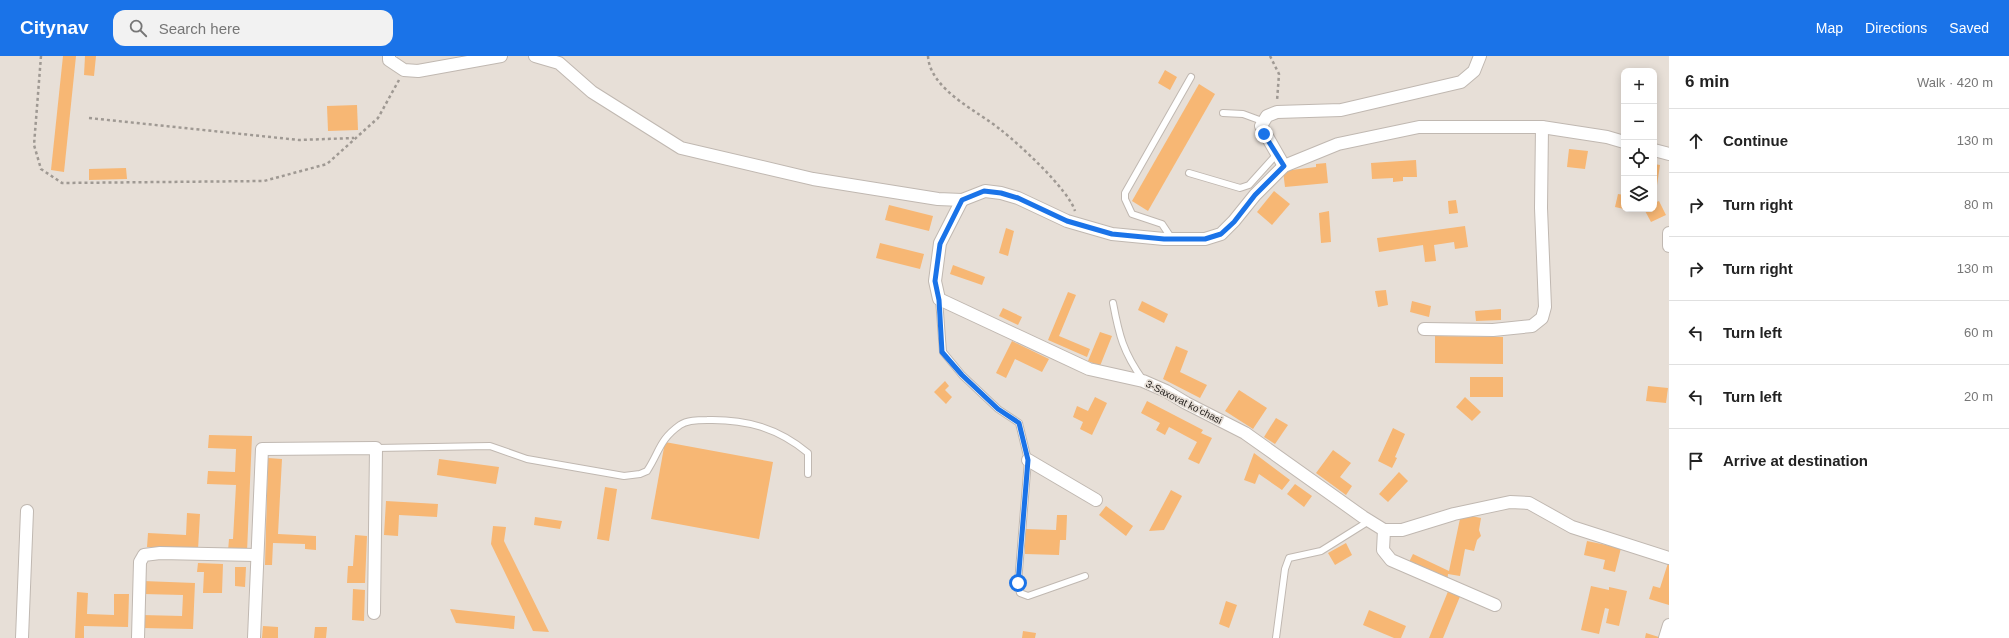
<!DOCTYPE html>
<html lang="en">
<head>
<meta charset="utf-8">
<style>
	:root { --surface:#fff; --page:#f2f2f2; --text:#222; --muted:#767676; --line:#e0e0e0; --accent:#1a73e8 }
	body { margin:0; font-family:Arial,sans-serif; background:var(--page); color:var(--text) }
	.controls { position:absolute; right:12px; top:12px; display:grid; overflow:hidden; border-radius:8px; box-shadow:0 2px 10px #0003 }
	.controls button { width:36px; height:36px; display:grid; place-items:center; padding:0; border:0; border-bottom:1px solid var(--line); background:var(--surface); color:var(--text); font:20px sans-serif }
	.stop { position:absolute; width:12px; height:12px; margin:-9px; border:3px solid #1a73e8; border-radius:50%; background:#fff }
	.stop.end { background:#1a73e8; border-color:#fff; box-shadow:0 1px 4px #0008 }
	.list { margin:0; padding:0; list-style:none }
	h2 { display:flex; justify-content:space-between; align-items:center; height:52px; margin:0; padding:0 16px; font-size:17px }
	h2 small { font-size:13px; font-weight:400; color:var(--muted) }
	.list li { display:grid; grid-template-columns:26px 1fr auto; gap:12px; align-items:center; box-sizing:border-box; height:64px; padding:0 16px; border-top:1px solid var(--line) }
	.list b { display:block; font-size:15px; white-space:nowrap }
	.list em { font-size:13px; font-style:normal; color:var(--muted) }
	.icon { flex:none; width:22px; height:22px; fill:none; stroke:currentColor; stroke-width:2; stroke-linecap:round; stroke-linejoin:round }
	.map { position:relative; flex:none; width:1669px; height:582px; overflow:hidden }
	header { display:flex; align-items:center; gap:24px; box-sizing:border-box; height:56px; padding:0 20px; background:var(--accent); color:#fff }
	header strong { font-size:19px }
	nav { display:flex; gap:22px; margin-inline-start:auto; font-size:14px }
	.search { width:280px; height:36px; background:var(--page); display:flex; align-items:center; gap:10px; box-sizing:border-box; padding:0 14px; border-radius:12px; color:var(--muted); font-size:15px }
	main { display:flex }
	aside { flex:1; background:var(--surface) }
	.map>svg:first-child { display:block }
	.building { fill:#f7b774 }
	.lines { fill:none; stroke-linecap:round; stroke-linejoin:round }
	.service-casing { stroke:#c0b8b1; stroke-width:8 }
	.minor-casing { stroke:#c0b8b1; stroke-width:14 }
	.path { stroke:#9f9993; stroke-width:2.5; stroke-dasharray:3 3; stroke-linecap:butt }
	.service { stroke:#fff; stroke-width:6 }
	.minor { stroke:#fff; stroke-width:12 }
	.route { stroke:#1a73e8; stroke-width:5 }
	.labels { text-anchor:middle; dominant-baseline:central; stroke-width:3.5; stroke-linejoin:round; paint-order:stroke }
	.street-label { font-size:10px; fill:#201d1a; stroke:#e7dfd7 }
</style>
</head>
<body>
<header>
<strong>Citynav</strong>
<div class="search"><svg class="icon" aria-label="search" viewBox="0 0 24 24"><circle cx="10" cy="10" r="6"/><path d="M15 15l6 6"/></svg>Search here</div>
<nav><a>Map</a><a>Directions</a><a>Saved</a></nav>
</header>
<main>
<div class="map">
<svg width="1669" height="582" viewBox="0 0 1669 582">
	<rect width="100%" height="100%" fill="#e7dfd7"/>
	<g class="building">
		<polygon points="63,0 76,0 64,116 51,114"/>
		<polygon points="85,0 96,0 94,20 84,19"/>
		<polygon points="1165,14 1177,21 1170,34 1158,27"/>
		<polygon points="1199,28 1215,38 1148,155 1132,145"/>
		<polygon points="357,49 358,74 328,75 327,50"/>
		<polygon points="1569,93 1588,95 1585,113 1567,111"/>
		<polygon points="1416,104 1417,121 1403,121 1403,125 1393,126 1393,122 1372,123 1371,107"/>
		<polygon points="1326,107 1328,127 1285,131 1283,115 1316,111 1316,108"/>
		<polygon points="1654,108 1660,109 1656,136 1654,135"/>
		<polygon points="126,112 127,123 89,124 89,113"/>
		<polygon points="1274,135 1290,148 1272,169 1257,156"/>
		<polygon points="1618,138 1624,139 1624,153 1615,151"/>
		<polygon points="1456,144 1458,157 1449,158 1448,145"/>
		<polygon points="1659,145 1666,159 1651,166 1644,153 1654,153 1654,147"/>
		<polygon points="889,149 933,160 929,175 885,164"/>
		<polygon points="1329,155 1331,186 1321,187 1319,157"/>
		<polygon points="1465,170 1468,191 1455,193 1454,186 1434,189 1436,205 1425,206 1423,189 1379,196 1377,182"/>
		<polygon points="1006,172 1014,175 1008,200 999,197"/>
		<polygon points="880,187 924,198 920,213 876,202"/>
		<polygon points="953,209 985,221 982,229 950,218"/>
		<polygon points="1386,234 1388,249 1378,251 1375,235"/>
		<polygon points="1068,236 1076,239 1059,280 1090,293 1087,301 1048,284"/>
		<polygon points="1142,245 1168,258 1164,267 1138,254"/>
		<polygon points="1412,245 1431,250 1429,261 1410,256"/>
		<polygon points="1003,252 1022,261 1018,269 999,260"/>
		<polygon points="1501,253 1501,264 1476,265 1475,255"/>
		<polygon points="1100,276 1112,280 1100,310 1088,305"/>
		<polygon points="1435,280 1503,281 1503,308 1435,307"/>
		<polygon points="1012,285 1049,303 1042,316 1015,303 1006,322 996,317"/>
		<polygon points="1176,290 1188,295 1180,316 1207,329 1200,342 1163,323"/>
		<rect x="1470" y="321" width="33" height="20"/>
		<polygon points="945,325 949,330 945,334 952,341 946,348 934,336"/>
		<polygon points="1648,330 1668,332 1666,347 1646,345"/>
		<polygon points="1239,334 1267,352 1253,373 1225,355"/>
		<polygon points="1095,341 1107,347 1092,379 1080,373 1083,366 1073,361 1077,350 1088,355"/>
		<polygon points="1465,341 1481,356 1472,365 1456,351"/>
		<polygon points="1147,345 1203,374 1201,377 1212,382 1199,408 1188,403 1197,386 1169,371 1165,379 1156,374 1160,367 1141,357"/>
		<polygon points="1276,362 1288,369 1275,388 1264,381"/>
		<polygon points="1393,372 1405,378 1395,401 1397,402 1392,412 1378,405"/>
		<polygon points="209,379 252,380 247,496 228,495 229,483 233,483 236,429 207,428 208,415 235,416 236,393 208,392"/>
		<polygon points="665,386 773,406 759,483 651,463"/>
		<polygon points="1333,394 1351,407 1340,421 1352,430 1346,439 1316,417"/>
		<polygon points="1254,397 1290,424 1282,434 1259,418 1255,428 1244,424"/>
		<polygon points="268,402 282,403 278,478 316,480 316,494 305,493 305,488 273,487 272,509 265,509"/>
		<polygon points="439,403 499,411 496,428 437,419"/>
		<polygon points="1399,416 1408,425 1388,446 1379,438"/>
		<polygon points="1295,428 1312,440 1304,451 1287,438"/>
		<polygon points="605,431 617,433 609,485 597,483"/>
		<polygon points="1171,434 1182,440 1164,474 1149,475"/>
		<polygon points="386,445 438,448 437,461 399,459 398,480 384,479"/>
		<polygon points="1106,450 1133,470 1126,480 1099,459"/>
		<polygon points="187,457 200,458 198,494 147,491 148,477 186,479"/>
		<polygon points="1461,458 1481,462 1479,474 1481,480 1477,484 1474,495 1465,493 1460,520 1448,518 1447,527 1408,508 1413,498 1449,515"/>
		<polygon points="1057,459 1067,459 1066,484 1060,484 1059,499 1025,498 1025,473 1056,474"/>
		<polygon points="535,461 562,465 560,473 534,469"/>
		<polygon points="493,470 506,471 504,485 549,576 533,575 491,488"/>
		<polygon points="355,479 367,480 365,527 347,527 348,510 353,510"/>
		<polygon points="1587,485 1621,492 1615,516 1603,513 1605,504 1584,499"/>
		<polygon points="1346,487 1352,499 1335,509 1328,497"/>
		<polygon points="198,507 223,508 222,537 203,537 204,516 197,516"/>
		<polygon points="1668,507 1669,508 1669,549 1649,543 1653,530 1660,532"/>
		<polygon points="235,511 246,511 245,531 235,530"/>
		<polygon points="143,525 195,527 193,573 142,572 142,559 182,560 183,539 143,538"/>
		<polygon points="1591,530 1609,534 1609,531 1627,535 1619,570 1606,567 1609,553 1605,552 1599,578 1581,574"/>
		<polygon points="353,533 365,534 364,565 352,564"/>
		<polygon points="1449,533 1461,538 1443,582 1429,582"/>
		<polygon points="77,536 88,537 87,558 114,559 114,538 129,538 128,571 84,570 84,582 75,582"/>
		<polygon points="1226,545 1237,549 1229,572 1219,568"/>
		<polygon points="450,553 515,560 514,573 456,567"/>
		<polygon points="1369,554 1406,570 1401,582 1394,582 1363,569"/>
		<polygon points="263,570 278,571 278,582 262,582"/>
		<polygon points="315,571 327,571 326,582 314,582"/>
		<polygon points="1023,575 1036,577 1035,582 1022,582"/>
		<polygon points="1646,577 1662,582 1645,582"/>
	</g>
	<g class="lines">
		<defs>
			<g id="service">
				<polyline points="1223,57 1243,58 1262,65"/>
				<polyline points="1189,117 1240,132 1249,129 1276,99"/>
				<polyline points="1172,183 1162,168 1132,158 1125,143 1125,137 1191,21"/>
				<polyline points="939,243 943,296 962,319 998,353 1019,367 1028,404 1018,527 1020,537 1028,540 1085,520"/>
				<path d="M1113,247C1119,279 1123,296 1143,324"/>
				<path d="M376,392L490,390L527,403L624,420L640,418L647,415C660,395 659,384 680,369C687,364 698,364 707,364C746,363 778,372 808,397V418"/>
				<polyline points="1276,582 1285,513 1289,502 1321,495 1369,465"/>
			</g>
			<g id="minor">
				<polyline points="389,0 389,4 404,14 418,15 501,0"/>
				<polyline points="535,0 559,7 592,36 681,92 813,123 938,143 962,144 985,135 1001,137 1018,142 1067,165 1112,178 1164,183 1205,183 1221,178 1234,165 1255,139 1284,110 1338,88 1419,71 1542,71 1607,81 1624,86"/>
				<polyline points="1654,94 1669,98"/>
				<polyline points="1284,110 1261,70 1267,60 1277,56 1341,54 1461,26 1474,15 1480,0"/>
				<polyline points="962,144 940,187 935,225 939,243 1089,313 1143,325 1166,335 1186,347 1245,377 1363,461 1384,474 1402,474 1454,458 1510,446 1529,447 1572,471 1669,502"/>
				<polyline points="1669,177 1669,190"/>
				<polyline points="1424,273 1493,274 1532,270 1542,262 1545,251 1541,152 1542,71"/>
				<polyline points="1028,404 1096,444"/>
				<polyline points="1384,474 1383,494 1391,504 1495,549"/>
				<polyline points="22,582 27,455"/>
				<polyline points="138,582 140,506 144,499 160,497 256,499"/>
				<polyline points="254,582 262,393 376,392 374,557"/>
				<polyline points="1665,582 1669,569"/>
			</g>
		</defs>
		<use href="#service" class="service-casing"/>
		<use href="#minor" class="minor-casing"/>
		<g class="path">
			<polyline points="41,0 34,89 41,113 62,127 264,125 327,108 378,62 399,24"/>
			<path d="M928,0C930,34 978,55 1001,74C1020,89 1068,133 1075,155"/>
			<polyline points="1270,0 1279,18 1277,45"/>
			<polyline points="89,62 299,84 354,82"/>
		</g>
		<use href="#service" class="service"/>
		<use href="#minor" class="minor"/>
	</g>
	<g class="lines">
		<polyline class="route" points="1018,527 1028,404 1019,367 998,353 962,319 942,296 939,244 935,225 940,188 962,144 984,135 1001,137 1018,142 1067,165 1112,178 1164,183 1205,183 1221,178 1234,166 1255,139 1284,110 1264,78"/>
	</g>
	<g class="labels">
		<g class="street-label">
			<text transform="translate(1184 346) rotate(27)">3-Saxovat koʻchasi</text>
		</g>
	</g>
</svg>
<div class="controls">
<button>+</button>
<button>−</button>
<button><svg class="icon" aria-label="locate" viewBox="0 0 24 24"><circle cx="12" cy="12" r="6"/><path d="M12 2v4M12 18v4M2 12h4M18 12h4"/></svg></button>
<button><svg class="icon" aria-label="layers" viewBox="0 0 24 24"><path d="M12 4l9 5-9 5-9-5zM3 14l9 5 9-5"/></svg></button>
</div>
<div class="stop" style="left:1018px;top:527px"></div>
<div class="stop end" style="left:1264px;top:78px"></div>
</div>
<aside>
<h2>6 min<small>Walk · 420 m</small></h2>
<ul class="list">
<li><svg class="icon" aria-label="ahead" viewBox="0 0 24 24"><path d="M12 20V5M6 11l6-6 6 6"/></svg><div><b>Continue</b></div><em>130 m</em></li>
<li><svg class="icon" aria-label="right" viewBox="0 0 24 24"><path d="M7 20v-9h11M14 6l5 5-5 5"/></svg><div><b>Turn right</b></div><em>80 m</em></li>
<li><svg class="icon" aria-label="right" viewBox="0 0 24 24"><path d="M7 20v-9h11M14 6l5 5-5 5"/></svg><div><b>Turn right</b></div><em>130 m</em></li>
<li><svg class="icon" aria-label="left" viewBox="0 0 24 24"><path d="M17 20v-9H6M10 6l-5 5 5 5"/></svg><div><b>Turn left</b></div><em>60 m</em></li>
<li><svg class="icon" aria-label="left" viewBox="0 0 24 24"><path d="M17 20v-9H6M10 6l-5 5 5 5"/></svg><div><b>Turn left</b></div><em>20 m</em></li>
<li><svg class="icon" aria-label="arrive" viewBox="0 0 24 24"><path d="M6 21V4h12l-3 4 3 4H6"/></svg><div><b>Arrive at destination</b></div></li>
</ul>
</aside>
</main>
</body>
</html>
